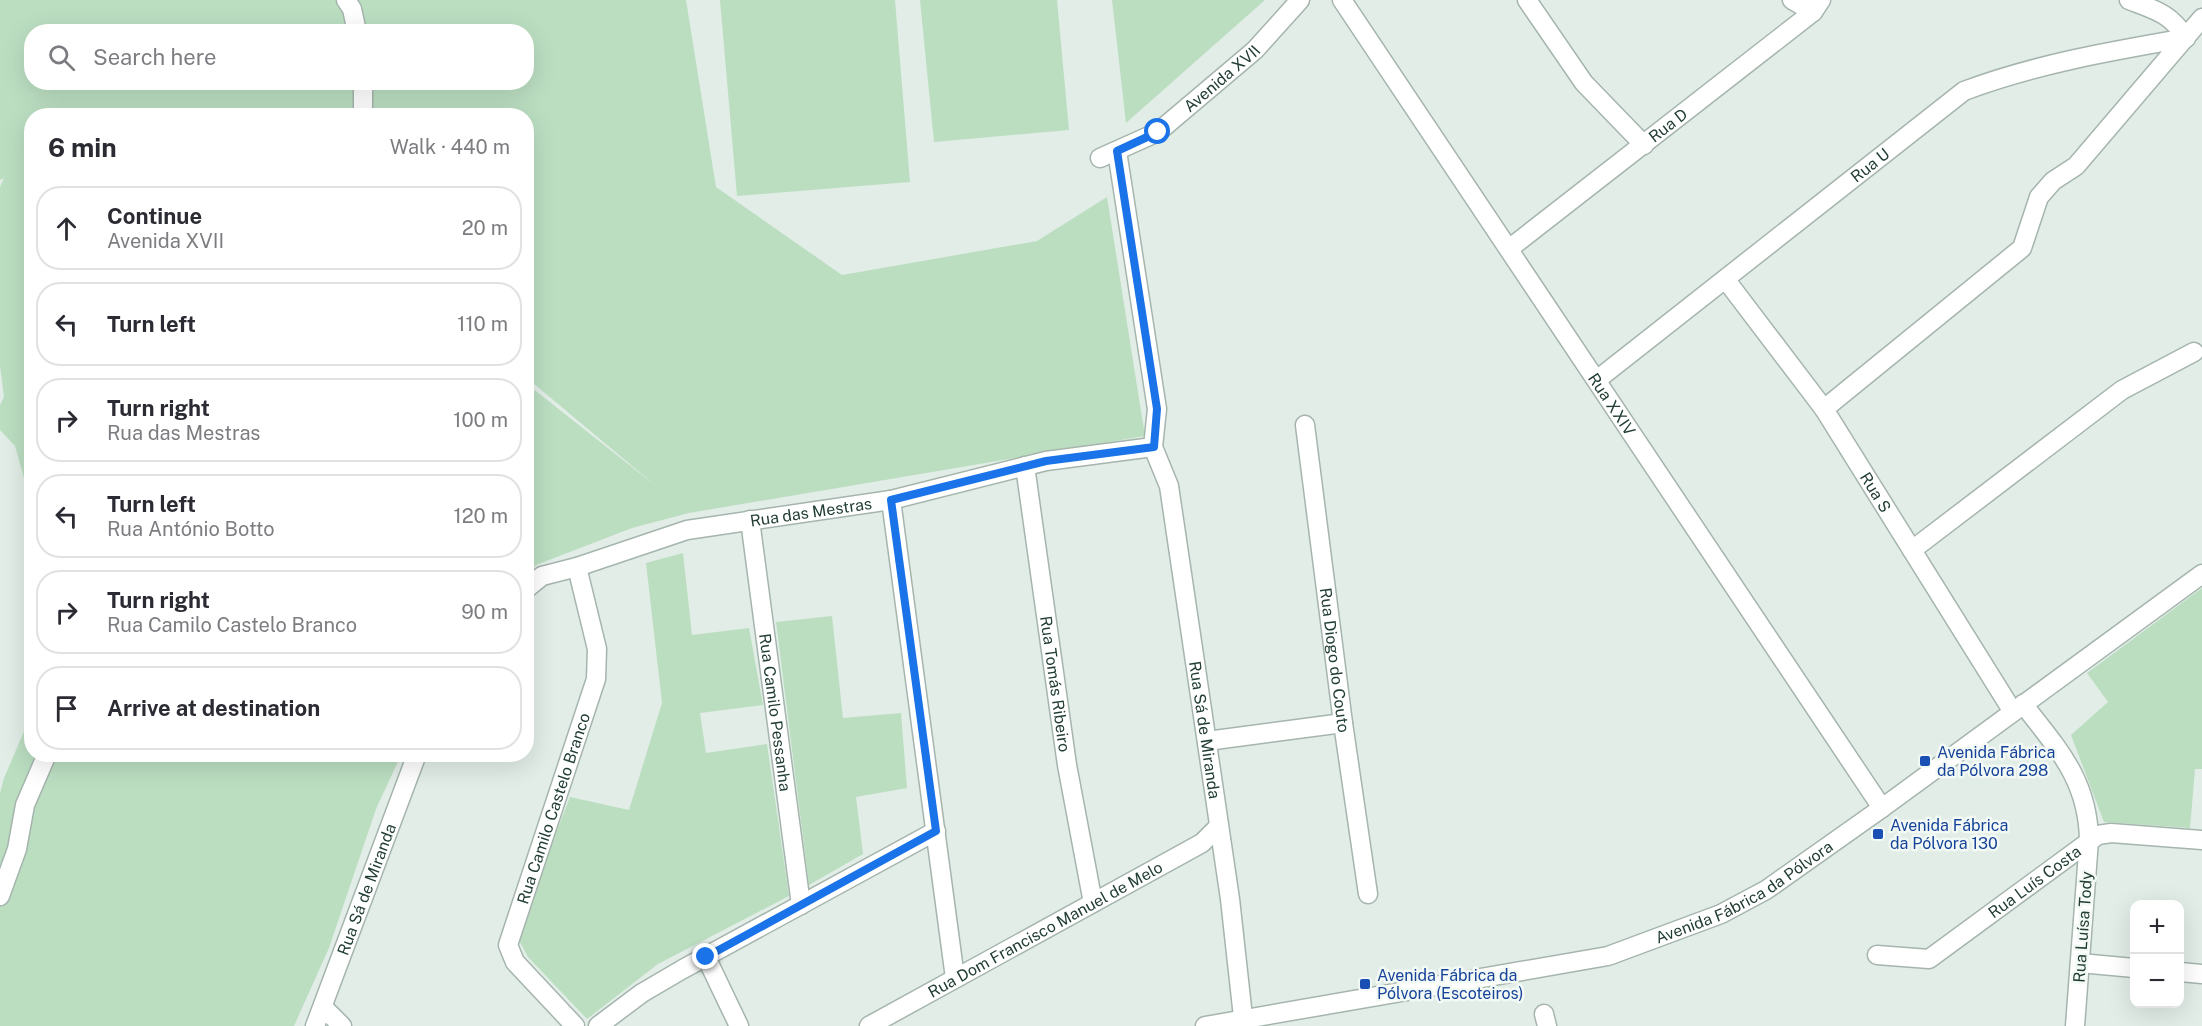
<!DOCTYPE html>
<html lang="en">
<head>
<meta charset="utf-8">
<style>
	:root { --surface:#fff; --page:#f7f7f7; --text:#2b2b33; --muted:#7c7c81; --line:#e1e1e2 }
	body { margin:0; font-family:"Public Sans",sans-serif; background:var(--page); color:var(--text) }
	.controls { position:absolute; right:18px; bottom:18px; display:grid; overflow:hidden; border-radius:12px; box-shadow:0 6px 24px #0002 }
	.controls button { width:54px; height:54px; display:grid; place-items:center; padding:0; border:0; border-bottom:2px solid var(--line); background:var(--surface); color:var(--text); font:30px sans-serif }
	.stop { position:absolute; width:18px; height:18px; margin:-14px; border:4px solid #1a73e8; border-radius:50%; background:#fff }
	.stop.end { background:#1a73e8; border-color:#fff; box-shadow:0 2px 6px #0008 }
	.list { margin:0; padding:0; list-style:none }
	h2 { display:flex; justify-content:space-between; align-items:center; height:78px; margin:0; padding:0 24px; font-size:26px }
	h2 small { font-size:20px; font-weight:400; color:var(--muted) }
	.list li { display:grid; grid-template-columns:39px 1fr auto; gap:18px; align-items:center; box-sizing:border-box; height:84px; margin:0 12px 12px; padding:0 12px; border:2px solid var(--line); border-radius:24px }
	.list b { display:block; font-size:22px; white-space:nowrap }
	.list p { margin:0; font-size:20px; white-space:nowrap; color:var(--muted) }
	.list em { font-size:20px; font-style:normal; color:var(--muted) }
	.icon { flex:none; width:33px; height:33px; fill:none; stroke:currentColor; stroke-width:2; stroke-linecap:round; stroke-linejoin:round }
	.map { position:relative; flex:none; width:2202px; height:1026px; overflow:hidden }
	.search { position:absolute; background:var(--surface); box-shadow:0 6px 24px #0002; left:24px; top:24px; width:510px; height:66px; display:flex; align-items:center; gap:15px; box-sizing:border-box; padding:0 21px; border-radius:24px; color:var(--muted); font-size:22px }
	.panel { position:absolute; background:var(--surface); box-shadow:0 6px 24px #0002; left:24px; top:108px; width:510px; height:654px; border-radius:24px }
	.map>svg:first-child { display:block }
	.green { fill:#bbdec1; fill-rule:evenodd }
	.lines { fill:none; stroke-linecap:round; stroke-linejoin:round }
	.minor-casing { stroke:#a5b5ad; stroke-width:21 }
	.minor { stroke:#fff; stroke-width:18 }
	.route { stroke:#1a73e8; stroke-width:8 }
	.transit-dot { fill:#1a4fb4; stroke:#f3f9f5; stroke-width:2 }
	.labels { text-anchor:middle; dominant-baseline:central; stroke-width:5; stroke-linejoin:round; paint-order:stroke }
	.street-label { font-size:16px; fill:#223e33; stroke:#f3f9f5 }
	.transit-label { font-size:16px; fill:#164399; stroke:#f3f9f5; text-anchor:start }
</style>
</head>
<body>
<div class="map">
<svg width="2202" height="1026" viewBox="0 0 2202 1026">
	<rect width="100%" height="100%" fill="#e2ede7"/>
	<g class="green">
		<path d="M0,0H686L716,187L842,275L1037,241L1107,197L1145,436L689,513L632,528L536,565L527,574V384L656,486L527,378L526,116H32L31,503L15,446L0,430V405L4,397L0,366V187L4,178L0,180ZM32,32H526V82H32Z"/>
		<polygon points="720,0 895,0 910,182 737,196"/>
		<polygon points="920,0 1057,0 1069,130 934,142"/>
		<polygon points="1112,0 1265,0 1126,123"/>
		<polygon points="683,553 692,635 749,628 763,705 700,713 706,753 767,744 789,896 658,964 587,1019 528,957 516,935 570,797 629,810 662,703 646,563"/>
		<polygon points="2202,588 2202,769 2195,769 2190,828 2104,822 2071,735 2108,702 2087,673"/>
		<polygon points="832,616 843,718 901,713 907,788 856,797 863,854 809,885 776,622"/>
		<polygon points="31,715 32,754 401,755 376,809 329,948 294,1026 0,1026 0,793 4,778"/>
	</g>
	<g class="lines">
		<defs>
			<g id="minor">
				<polyline points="346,0 352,9 357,32"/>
				<path id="s1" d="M1342,0L1882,808"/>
				<polyline points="1527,0 1584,83 1644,145"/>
				<polyline points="1792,0 1813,12"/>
				<path d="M2129,0C2155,10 2170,13 2186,38"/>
				<polyline points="363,116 363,82"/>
				<path id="s2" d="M1117,151L1157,409L1153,447L1169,486L1230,899L1243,1017"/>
				<path id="s3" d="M1100,158L1158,132L1255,50L1300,0"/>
				<path id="s4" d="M1510,248L1813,12L1821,0"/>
				<path id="s5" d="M1726,280L1824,409L2013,712"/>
				<path id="s6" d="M1598,379L1964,91C2036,64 2111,51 2186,38"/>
				<polyline points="1824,409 2022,248 2039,197 2053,181 2076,166 2202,18"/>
				<path id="s7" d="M1305,425L1343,723L1368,894"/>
				<path id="s8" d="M1025,466L1067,765L1093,903"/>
				<polyline points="891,500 955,978"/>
				<path id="s9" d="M750,520L801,905"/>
				<polyline points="1912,550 2122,390 2194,352"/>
				<path id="s10" d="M526,589L542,576L577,567L687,530L891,500L1046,461L1153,447"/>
				<path d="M2023,704C2058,749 2088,780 2089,840L2075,1026"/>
				<polyline points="1207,741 1343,723"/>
				<polyline points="0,896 17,849 25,805 47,754"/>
				<path id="s11" d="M1877,955L1929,959L2098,835L2111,833L2202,840"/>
				<polyline points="706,957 739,1026"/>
				<polyline points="2080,963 2134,968"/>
				<polyline points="2180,972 2202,974"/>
				<polyline points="323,1007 342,1026"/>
				<polyline points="1544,1014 1547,1026"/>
				<path id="s12" d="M315,1026L417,754"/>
				<path id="s13" d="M575,1026L515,962L508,945L596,679L597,649L577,567"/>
				<polyline points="598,1026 642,993 683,969 936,831"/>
				<path id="s14" d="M869,1026L1202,843L1218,827"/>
				<path id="s15" d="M1205,1026L1608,956L1721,914L1766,890L1882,808L2202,574"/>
			</g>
		</defs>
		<use href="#minor" class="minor-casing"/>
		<use href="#minor" class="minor"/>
	</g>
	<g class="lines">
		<polyline class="route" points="706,957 936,831 891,500 1046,461 1154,447 1157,409 1117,151 1158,132"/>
	</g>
	<g class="transit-dot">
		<rect x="1919" y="755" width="12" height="12" rx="3"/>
		<rect x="1872" y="828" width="12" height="12" rx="3"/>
		<rect x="1359" y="978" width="12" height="12" rx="3"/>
	</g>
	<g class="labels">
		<g class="street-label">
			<text stroke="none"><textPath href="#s3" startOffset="147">Avenida XVII</textPath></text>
			<text stroke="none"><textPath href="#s4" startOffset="200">Rua D</textPath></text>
			<text stroke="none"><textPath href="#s6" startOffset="346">Rua U</textPath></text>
			<text stroke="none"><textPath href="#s1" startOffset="486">Rua XXIV</textPath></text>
			<text stroke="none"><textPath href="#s5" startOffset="260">Rua S</textPath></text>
			<text stroke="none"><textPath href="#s10" startOffset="298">Rua das Mestras</textPath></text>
			<text stroke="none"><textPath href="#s7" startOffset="237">Rua Diogo do Couto</textPath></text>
			<text stroke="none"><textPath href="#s8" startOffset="220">Rua Tomás Ribeiro</textPath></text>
			<text stroke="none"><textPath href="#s9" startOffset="194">Rua Camilo Pessanha</textPath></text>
			<text stroke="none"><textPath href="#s2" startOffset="588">Rua Sá de Miranda</textPath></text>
			<text stroke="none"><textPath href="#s13" startOffset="250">Rua Camilo Castelo Branco</textPath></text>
			<text stroke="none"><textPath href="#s11" startOffset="183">Rua Luís Costa</textPath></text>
			<text stroke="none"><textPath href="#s12" startOffset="146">Rua Sá de Miranda</textPath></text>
			<text stroke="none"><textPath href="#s15" startOffset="560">Avenida Fábrica da Pólvora</textPath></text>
			<text transform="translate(2083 927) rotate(-86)">Rua Luísa Tody</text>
			<text stroke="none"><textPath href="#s14" startOffset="201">Rua Dom Francisco Manuel de Melo</textPath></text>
		</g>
		<g class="transit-label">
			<text x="1937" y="752">Avenida Fábrica<tspan x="1937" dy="18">da Pólvora 298</tspan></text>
			<text x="1890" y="825">Avenida Fábrica<tspan x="1890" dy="18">da Pólvora 130</tspan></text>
			<text x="1377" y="975">Avenida Fábrica da<tspan x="1377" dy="18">Pólvora (Escoteiros)</tspan></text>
		</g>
	</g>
</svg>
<div class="controls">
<button>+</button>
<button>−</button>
</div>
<div class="stop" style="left:1158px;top:132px"></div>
<div class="stop end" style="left:706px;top:957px"></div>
<div class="search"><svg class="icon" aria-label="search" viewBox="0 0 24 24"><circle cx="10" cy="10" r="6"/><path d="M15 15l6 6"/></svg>Search here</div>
<section class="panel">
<h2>6 min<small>Walk · 440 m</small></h2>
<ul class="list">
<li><svg class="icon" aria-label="ahead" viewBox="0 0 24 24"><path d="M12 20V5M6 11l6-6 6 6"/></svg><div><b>Continue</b><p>Avenida XVII</p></div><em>20 m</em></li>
<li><svg class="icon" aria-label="left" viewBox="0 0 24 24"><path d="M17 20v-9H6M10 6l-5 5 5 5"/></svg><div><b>Turn left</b></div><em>110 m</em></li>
<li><svg class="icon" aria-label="right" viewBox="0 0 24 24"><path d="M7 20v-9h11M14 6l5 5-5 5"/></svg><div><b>Turn right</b><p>Rua das Mestras</p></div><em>100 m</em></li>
<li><svg class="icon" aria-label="left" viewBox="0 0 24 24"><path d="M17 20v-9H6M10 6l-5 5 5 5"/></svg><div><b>Turn left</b><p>Rua António Botto</p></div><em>120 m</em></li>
<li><svg class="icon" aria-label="right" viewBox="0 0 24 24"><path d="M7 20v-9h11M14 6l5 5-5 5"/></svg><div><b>Turn right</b><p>Rua Camilo Castelo Branco</p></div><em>90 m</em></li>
<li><svg class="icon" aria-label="arrive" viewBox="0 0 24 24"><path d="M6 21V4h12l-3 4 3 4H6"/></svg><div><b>Arrive at destination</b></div></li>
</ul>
</section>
</div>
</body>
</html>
